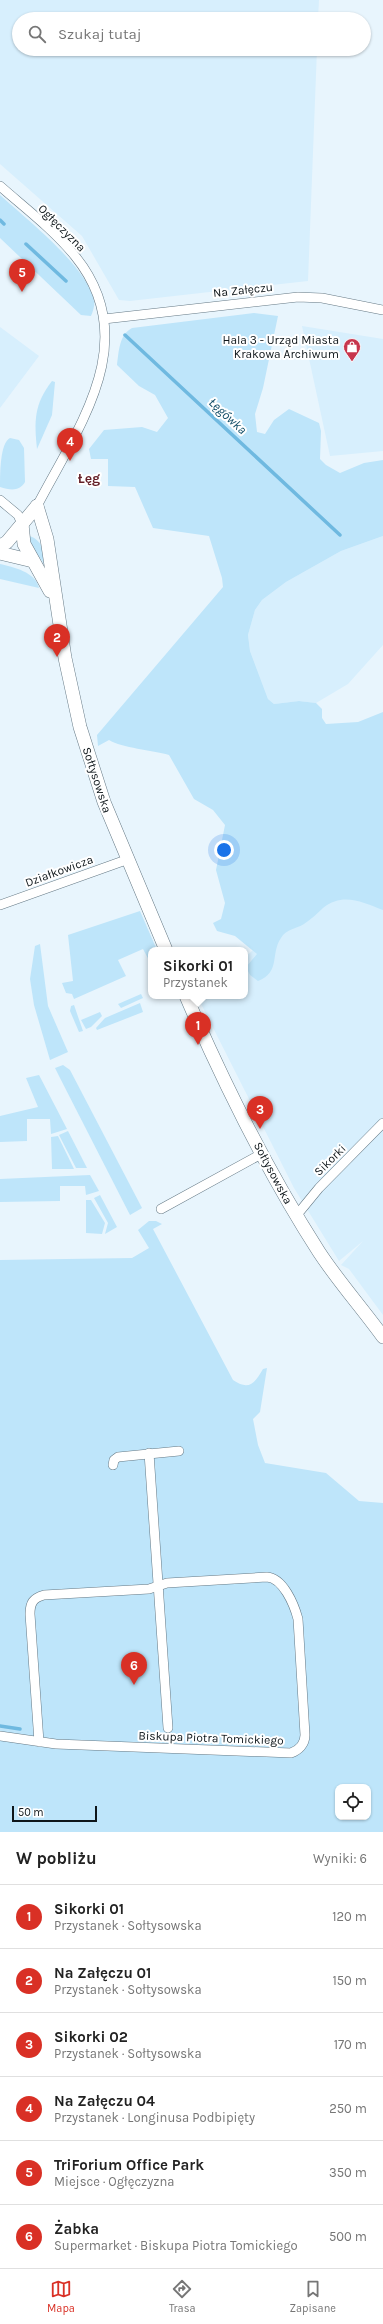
<!DOCTYPE html>
<html lang="pl">
<head>
<meta charset="utf-8">
<style>
	:root { --surface:#fff; --page:#f2f2f2; --text:#222; --muted:#767676; --line:#e0e0e0; --accent:#d93025 }
	body { margin:0; font-family:Karla,sans-serif; background:var(--page); color:var(--text) }
	.controls { position:absolute; right:12px; bottom:12px; display:grid; overflow:hidden; border-radius:8px; box-shadow:0 1px 3px #0004 }
	.controls button { width:36px; height:36px; display:grid; place-items:center; padding:0; border:0; border-bottom:1px solid var(--line); background:var(--surface); color:var(--text); font:20px sans-serif }
	.scale { position:absolute; left:12px; bottom:10px; width:85px; box-sizing:border-box; padding-left:4px; border:2px solid #0e161a; border-top:0; font-size:11px; line-height:14px; white-space:nowrap; color:#0e161a; -webkit-text-stroke:3px #fff; paint-order:stroke }
	.you { position:absolute; left:224px; top:850px; width:14px; height:14px; margin:-10px; border:3px solid #fff; border-radius:50%; background:#1a73e8; box-shadow:0 0 0 6px #1a73e833 }
	.badge { display:grid; place-items:center; width:26px; height:26px; border-radius:50%; background:var(--accent); color:#fff; font-size:13px; font-weight:700 }
	.pin { position:absolute; translate:-50% -33px; filter:drop-shadow(0 1px 2px #0008) }
	.pin::after { content:''; position:absolute; top:21px; width:14px; height:12px; background:inherit; clip-path:polygon(0 0,100% 0,50% 100%) }
	.popup { position:absolute; left:148px; top:947px; width:100px; height:52px; box-sizing:border-box; display:grid; place-content:center; border-radius:8px; background:var(--surface); filter:drop-shadow(0 1px 3px #0005); font-size:13px; white-space:nowrap; color:var(--muted) }
	.popup b { font-size:15px; color:var(--text) }
	.popup::after { content:''; position:absolute; left:50%; top:100%; margin-left:-8px; border:8px solid transparent; border-top-color:var(--surface) }
	.list { margin:0; padding:0; list-style:none }
	h2 { display:flex; justify-content:space-between; align-items:center; height:52px; margin:0; padding:0 16px; font-size:17px }
	h2 small { font-size:13px; font-weight:400; color:var(--muted) }
	.list li { display:grid; grid-template-columns:26px 1fr auto; gap:12px; align-items:center; box-sizing:border-box; height:64px; padding:0 16px; border-top:1px solid var(--line) }
	.list b { display:block; font-size:15px; white-space:nowrap }
	.list p { margin:0; font-size:13px; white-space:nowrap; color:var(--muted) }
	.list em { font-size:13px; font-style:normal; color:var(--muted) }
	.icon { flex:none; width:22px; height:22px; fill:none; stroke:currentColor; stroke-width:2; stroke-linecap:round; stroke-linejoin:round }
	.map { position:relative; flex:none; width:383px; height:1832px; overflow:hidden }
	.search { position:absolute; background:var(--surface); box-shadow:0 1px 3px #0004; left:12px; right:12px; top:12px; height:44px; display:flex; align-items:center; gap:10px; box-sizing:border-box; padding:0 14px; border-radius:22px; color:var(--muted); font-size:15px }
	.sheet { height:436px; background:var(--surface) }
	nav { display:flex; justify-content:space-around; align-items:center; box-sizing:border-box; height:56px; border-top:1px solid var(--line); background:var(--surface); font-size:11px; color:var(--muted) }
	nav a { display:grid; justify-items:center; gap:2px }
	nav .on { color:var(--accent) }
	.map>svg:first-child { display:block }
	.built { fill:#d7effd }
	.green { fill:#bee5fa; fill-rule:evenodd }
	.lines { fill:none; stroke-linecap:round; stroke-linejoin:round }
	.stream { stroke:#6fb9e0; stroke-width:3.5 }
	.street-casing { stroke:#657985; stroke-width:10 }
	.secondary-casing { stroke:#657985; stroke-width:14 }
	.street { stroke:#fff; stroke-width:9 }
	.secondary { stroke:#fff; stroke-width:13 }
	.labels { text-anchor:middle; dominant-baseline:central; stroke-width:4; stroke-linejoin:round; paint-order:stroke }
	.street-label { font-size:12px; fill:#0e161a; stroke:#fff }
	.poi-label { font-size:12px; fill:#0e161a; stroke:#fff; text-anchor:end }
	.water-label { font-size:13px; font-style:italic; fill:#0f4c66; stroke:#fff }
	.quarter-label { font-size:14px; font-weight:bold; fill:#641f27; stroke:#fff }
</style>
</head>
<body>
<div class="map">
<svg width="383" height="1832" viewBox="0 0 383 1832">
	<rect width="100%" height="100%" fill="#e8f5fd"/>
	<g class="built">
		<polygon points="0,0 319,0 318,19 19,19 19,49 317,49 308,281 130,301 119,300 82,236 0,164"/>
		<polygon points="302,326 383,339 383,451 330,456"/>
		<polygon points="0,327 39,356 0,408"/>
		<polygon points="383,536 383,645 348,684 316,703 299,701 274,704 268,699 250,651 248,635 255,610 262,600 286,582 341,551"/>
		<polygon points="383,838 383,1315 349,1269 341,1265 363,1241 339,1261 294,1188 198,998 245,996 245,957"/>
	</g>
	<g class="green">
		<path d="M0,195C26,219 87,266 94,301C95,305 93,311 91,316L81,315L0,238Z"/>
		<path d="M254,313L278,316L263,388L255,414L257,432L265,434L274,420L289,409L319,423L321,431L320,459L326,465L340,473L364,463L383,460V536L341,551L286,582L262,600L255,610L248,635L250,651L268,699L274,704L299,701L316,703L322,709V718L326,724L358,722L383,712V910C362,902 343,892 323,908C317,914 311,919 304,924C296,929 286,929 281,938C270,954 281,972 258,981L250,975L246,967L257,954L235,936L217,931L213,923L221,919L225,903L216,870L225,825L213,810L194,799L169,755C152,750 122,748 109,740L98,746L97,735L223,587L222,578L209,536L153,528L135,487L108,486V459H91L89,449L104,430L142,427L157,432L168,418L155,395L139,386L117,365C119,351 119,335 132,328Z"/>
		<path d="M52,381L55,382L52,415L37,449C34,421 34,404 52,381Z"/>
		<path d="M10,438L19,440L24,448L25,482C19,492 10,490 0,487C0,473 0,443 10,438Z"/>
		<path d="M29,536C43,540 44,552 45,565L30,544Z"/>
		<path d="M0,564C13,567 36,572 39,588L0,579Z"/>
		<polygon points="140,911 157,950 151,950 151,964 143,949 118,960 126,976 74,999 72,994 66,993 62,983 73,981 68,935"/>
		<polygon points="40,944 48,1006 68,1052 50,1060 34,1005 30,979 35,946"/>
		<polygon points="141,994 143,998 121,1008 118,1004"/>
		<polygon points="140,1003 143,1012 97,1030 96,1028 105,1018"/>
		<polygon points="74,1005 83,1031 79,1032 70,1011 71,1006"/>
		<polygon points="100,1012 102,1016 91,1027 86,1029 81,1020"/>
		<polygon points="63,1065 70,1070 142,1208 130,1215 60,1078 55,1068"/>
		<polygon points="39,1075 67,1129 51,1134 50,1119 27,1119 27,1141 0,1142 0,1116 38,1107 26,1078"/>
		<polygon points="68,1131 87,1168 76,1168 59,1135"/>
		<polygon points="58,1136 74,1169 52,1169 51,1137"/>
		<polygon points="90,1175 99,1191 86,1195 85,1186 60,1186 60,1201 0,1202 0,1179"/>
		<polygon points="100,1195 117,1227 105,1234 108,1223 94,1198"/>
		<polygon points="86,1200 91,1200 105,1223 102,1234 86,1233"/>
		<path d="M149,1221H156L162,1224L153,1229L233,1380C249,1391 255,1383 263,1369L267,1368L260,1412L253,1419L258,1445L265,1463L326,1473L359,1501L383,1503V1832H0V1260L132,1258L149,1248L138,1230ZM338,1787H368V1817H338Z"/>
	</g>
	<g class="lines">
		<g class="stream">
			<polyline points="0,220 4,224"/>
			<polyline points="26,244 66,281"/>
			<polyline points="125,335 340,535"/>
			<polyline points="0,1726 20,1729"/>
		</g>
		<defs>
			<g id="street">
				<path d="M0,186C25,208 54,230 75,256C144,341 78,427 37,506"/>
				<polyline points="104,319 298,297 322,298 383,310"/>
				<polyline points="0,500 18,515 22,524"/>
				<polyline points="0,905 126,860"/>
				<polyline points="161,1209 263,1153"/>
				<polyline points="296,1216 319,1188 383,1123"/>
				<polyline points="149,1453 168,1728"/>
				<polyline points="113,1465 114,1460 118,1457 179,1451"/>
				<path d="M0,1736L56,1744L291,1753C299,1750 305,1744 305,1735L298,1619C294,1604 283,1578 267,1577L167,1583L149,1589L44,1595C33,1598 30,1603 30,1614L39,1742"/>
			</g>
			<g id="secondary">
				<polyline points="37,506 47,539 65,658 80,727 104,802 166,950"/>
				<polyline points="22,524 24,544 50,591"/>
				<polyline points="0,546 7,542 37,506"/>
				<polyline points="0,553 33,561"/>
				<path d="M186,996C224,1084 267,1171 319,1252C338,1281 362,1308 383,1337"/>
			</g>
		</defs>
		<use href="#street" class="street-casing"/>
		<use href="#secondary" class="secondary-casing"/>
		<use href="#street" class="street"/>
		<use href="#secondary" class="secondary"/>
	</g>
	<defs>
		<symbol id="shop-pin" viewBox="-11 -11 22 30"><path d="M0 17L-7.5 6A9.5 9.5 0 1 1 7.5 6Z" fill="#c7364d" stroke="#fff"/><path d="M-5-2.5h2.3a2.7 3.5 0 0 1 5.4 0H5L5.5 6h-11ZM-1.5-2.5h3a1.5 2.3 0 0 0-3 0Z" fill="#fff"/></symbol>
	</defs>
	<g fill-rule="evenodd">
		<use href="#shop-pin" x="342" y="337" width="20" height="27"/>
	</g>
	<g class="labels">
		<g class="street-label">
			<text transform="translate(62 228) rotate(45)">Ogłęczyzna</text>
			<text transform="translate(243 290) rotate(-6)">Na Załęczu</text>
			<text transform="translate(97 780) rotate(72)">Sołtysowska</text>
			<text transform="translate(59 871) rotate(-20)">Działkowicza</text>
			<text transform="translate(330 1160) rotate(-45)">Sikorki</text>
			<text transform="translate(273 1173) rotate(62)">Sołtysowska</text>
			<text transform="translate(211 1738) rotate(2)">Biskupa Piotra Tomickiego</text>
		</g>
		<g class="poi-label">
			<text x="339" y="340">Hala 3 - Urząd Miasta<tspan x="339" dy="14">Krakowa Archiwum</tspan></text>
		</g>
		<g class="water-label">
			<text transform="translate(228 416) rotate(43)">Łęgówka</text>
		</g>
		<g class="quarter-label">
			<text x="89" y="478">Łęg</text>
		</g>
	</g>
</svg>
<div class="controls">
<button><svg class="icon" aria-label="locate" viewBox="0 0 24 24"><circle cx="12" cy="12" r="6"/><path d="M12 2v4M12 18v4M2 12h4M18 12h4"/></svg></button>
</div>
<div class="scale">50 m</div>
<div class="you"></div>
<div class="pin badge" style="left:198px;top:1045px">1</div>
<div class="popup"><b>Sikorki 01</b>Przystanek</div>
<div class="pin badge" style="left:57px;top:657px">2</div>
<div class="pin badge" style="left:260px;top:1129px">3</div>
<div class="pin badge" style="left:70px;top:461px">4</div>
<div class="pin badge" style="left:22px;top:292px">5</div>
<div class="pin badge" style="left:134px;top:1685px">6</div>
<div class="search"><svg class="icon" aria-label="search" viewBox="0 0 24 24"><circle cx="10" cy="10" r="6"/><path d="M15 15l6 6"/></svg>Szukaj tutaj</div>
</div>
<section class="sheet">
<h2>W pobliżu<small>Wyniki: 6</small></h2>
<ul class="list">
<li><span class="badge">1</span><div><b>Sikorki 01</b><p>Przystanek · Sołtysowska</p></div><em>120 m</em></li>
<li><span class="badge">2</span><div><b>Na Załęczu 01</b><p>Przystanek · Sołtysowska</p></div><em>150 m</em></li>
<li><span class="badge">3</span><div><b>Sikorki 02</b><p>Przystanek · Sołtysowska</p></div><em>170 m</em></li>
<li><span class="badge">4</span><div><b>Na Załęczu 04</b><p>Przystanek · Longinusa Podbipięty</p></div><em>250 m</em></li>
<li><span class="badge">5</span><div><b>TriForium Office Park</b><p>Miejsce · Ogłęczyzna</p></div><em>350 m</em></li>
<li><span class="badge">6</span><div><b>Żabka</b><p>Supermarket · Biskupa Piotra Tomickiego</p></div><em>500 m</em></li>
</ul>
</section>
<nav>
<a class="on"><svg class="icon" aria-label="map" viewBox="0 0 24 24"><path d="M3 6l6-2 6 2 6-2v14l-6 2-6-2-6 2zM9 4v14M15 6v14"/></svg>Mapa</a>
<a><svg class="icon" aria-label="directions" viewBox="0 0 24 24"><path d="M12 3l9 9-9 9-9-9zM9 14v-3h6M13 9l2 2-2 2"/></svg>Trasa</a>
<a><svg class="icon" aria-label="saved" viewBox="0 0 24 24"><path d="M7 4h10v16l-5-4-5 4z"/></svg>Zapisane</a>
</nav>
</body>
</html>
